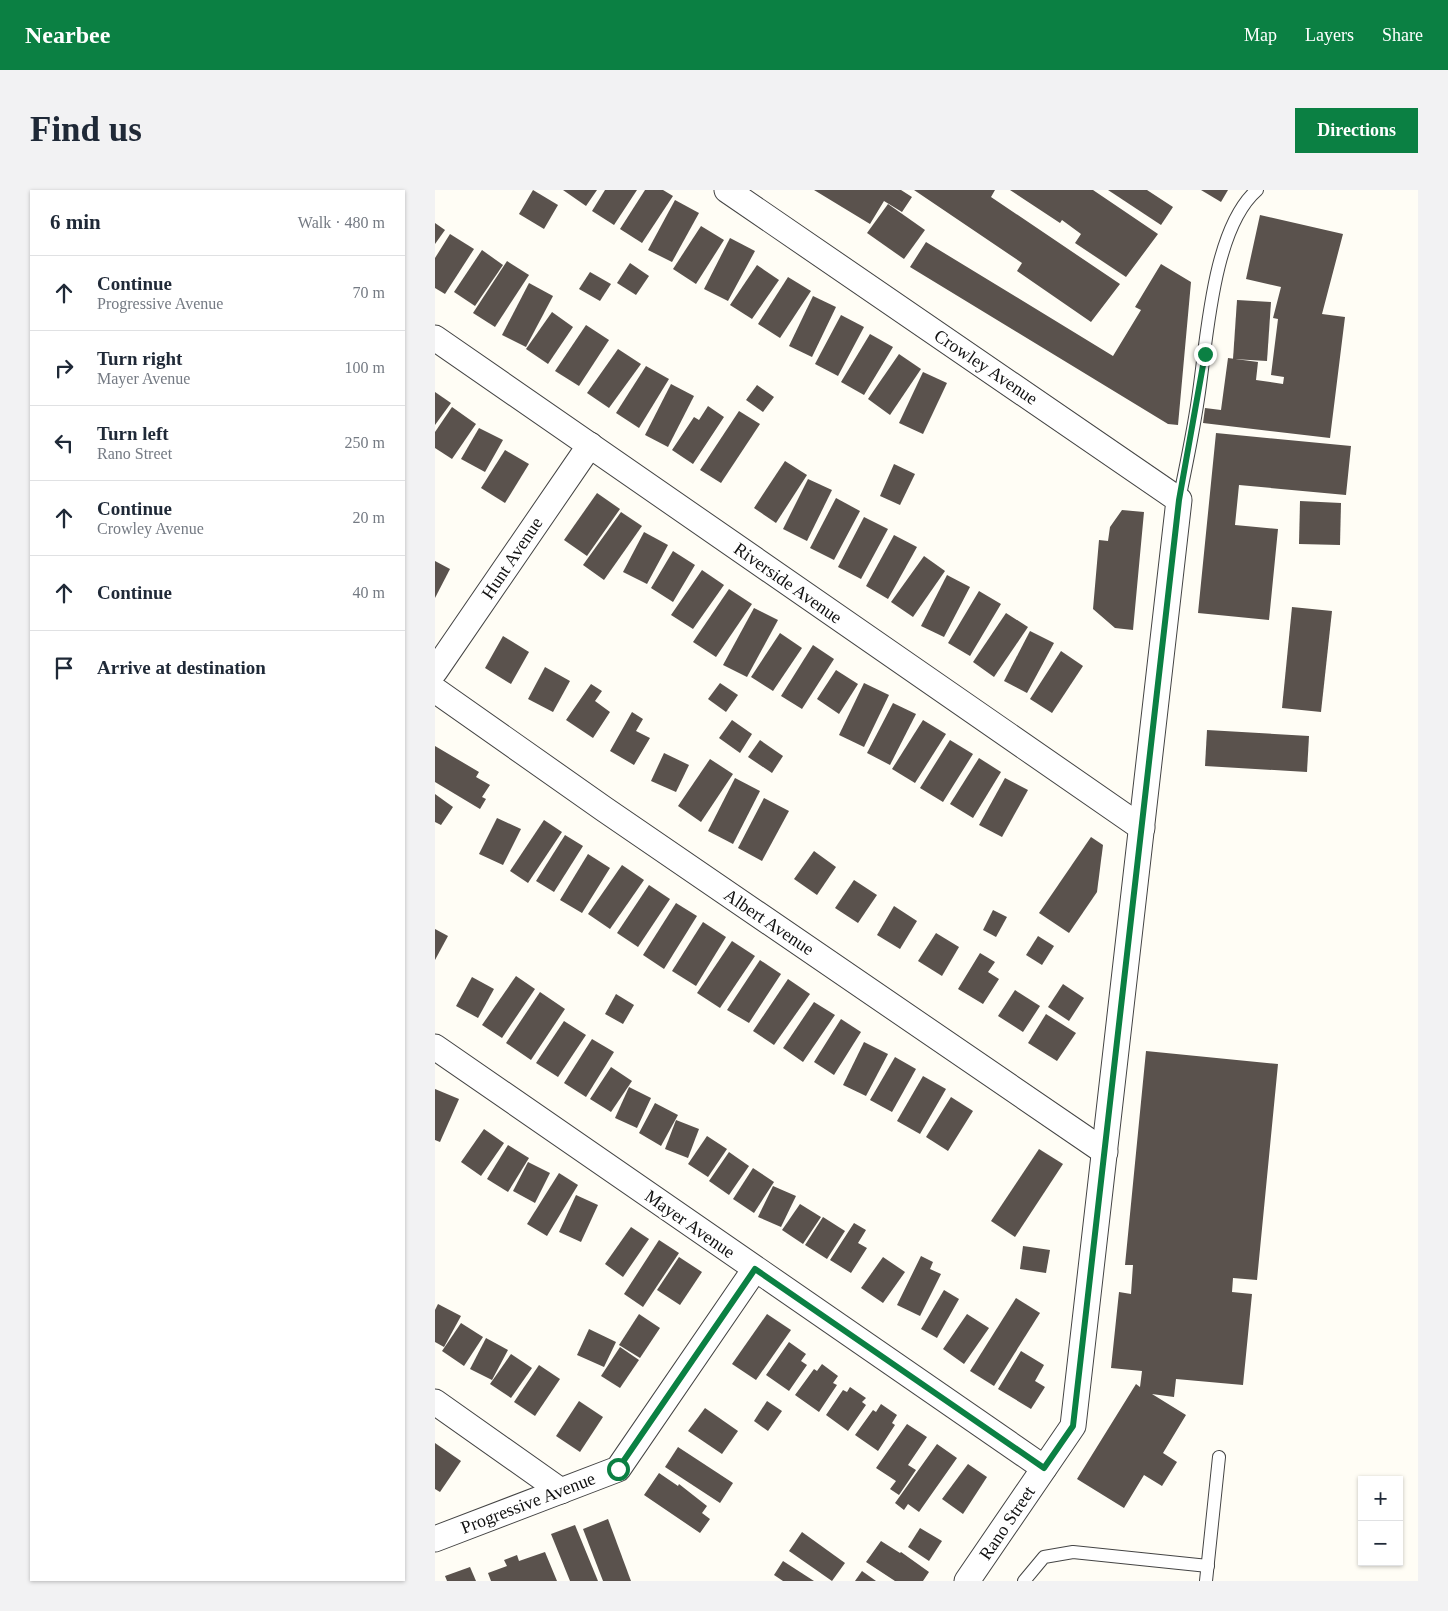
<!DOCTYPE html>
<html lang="en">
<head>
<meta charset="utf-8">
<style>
	:root { --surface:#fff; --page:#f2f2f3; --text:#1f2937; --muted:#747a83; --line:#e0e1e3; --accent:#0b8043 }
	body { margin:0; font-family:"Times New Roman",serif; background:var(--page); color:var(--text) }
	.controls { position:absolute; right:15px; bottom:15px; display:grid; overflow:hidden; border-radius:0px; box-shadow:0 1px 4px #0004 }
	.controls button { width:45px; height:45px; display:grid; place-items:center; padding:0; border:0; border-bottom:1px solid var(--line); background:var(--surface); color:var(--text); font:25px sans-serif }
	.stop { position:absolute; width:15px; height:15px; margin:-11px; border:4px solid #0b8043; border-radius:50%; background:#fff }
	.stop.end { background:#0b8043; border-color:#fff; box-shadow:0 1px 5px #0008 }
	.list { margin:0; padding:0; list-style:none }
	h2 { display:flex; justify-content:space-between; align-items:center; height:65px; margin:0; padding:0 20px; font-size:21px }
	h2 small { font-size:16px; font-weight:400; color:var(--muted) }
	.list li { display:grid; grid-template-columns:32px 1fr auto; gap:15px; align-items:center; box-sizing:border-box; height:75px; padding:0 20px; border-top:1px solid var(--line) }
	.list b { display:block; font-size:19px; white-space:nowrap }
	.list p { margin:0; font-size:16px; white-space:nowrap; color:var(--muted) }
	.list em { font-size:16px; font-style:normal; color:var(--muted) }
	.icon { flex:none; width:28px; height:28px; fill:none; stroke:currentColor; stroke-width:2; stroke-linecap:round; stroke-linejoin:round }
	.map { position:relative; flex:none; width:983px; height:1391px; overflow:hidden; border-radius:0px }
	header { display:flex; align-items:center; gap:30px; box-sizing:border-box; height:70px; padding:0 25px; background:var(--accent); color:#fff }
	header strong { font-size:24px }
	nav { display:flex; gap:28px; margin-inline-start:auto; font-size:18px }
	.intro { display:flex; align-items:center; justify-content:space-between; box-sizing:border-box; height:120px; padding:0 30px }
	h1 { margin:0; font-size:35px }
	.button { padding:12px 22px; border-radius:0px; background:var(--accent); color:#fff; font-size:18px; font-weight:700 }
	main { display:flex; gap:30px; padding:0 30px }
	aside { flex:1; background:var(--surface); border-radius:0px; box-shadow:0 1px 4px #0004 }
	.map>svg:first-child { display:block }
	.building { fill:#5a524d }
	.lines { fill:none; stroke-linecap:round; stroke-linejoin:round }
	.lane-casing { stroke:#444; stroke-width:14 }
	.street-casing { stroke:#444; stroke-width:27 }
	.lane { stroke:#fff; stroke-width:12 }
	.street { stroke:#fff; stroke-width:25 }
	.route { stroke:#0b8043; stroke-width:6 }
	.labels { text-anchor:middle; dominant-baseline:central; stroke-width:5; stroke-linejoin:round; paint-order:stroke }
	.street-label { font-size:18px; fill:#111; stroke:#fff }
</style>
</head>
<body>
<header>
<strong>Nearbee</strong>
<nav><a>Map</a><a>Layers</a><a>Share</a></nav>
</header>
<div class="intro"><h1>Find us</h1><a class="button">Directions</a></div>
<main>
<aside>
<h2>6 min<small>Walk · 480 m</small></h2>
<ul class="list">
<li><svg class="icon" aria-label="ahead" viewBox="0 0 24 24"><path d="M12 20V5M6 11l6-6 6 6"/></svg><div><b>Continue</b><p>Progressive Avenue</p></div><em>70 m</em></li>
<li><svg class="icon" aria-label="right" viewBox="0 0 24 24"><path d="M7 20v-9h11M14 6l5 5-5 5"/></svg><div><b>Turn right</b><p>Mayer Avenue</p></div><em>100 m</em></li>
<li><svg class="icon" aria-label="left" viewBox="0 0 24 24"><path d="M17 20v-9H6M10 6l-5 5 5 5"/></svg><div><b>Turn left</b><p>Rano Street</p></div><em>250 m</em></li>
<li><svg class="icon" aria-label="ahead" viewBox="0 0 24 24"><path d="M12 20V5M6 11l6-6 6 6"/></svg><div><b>Continue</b><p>Crowley Avenue</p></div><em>20 m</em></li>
<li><svg class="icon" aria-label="ahead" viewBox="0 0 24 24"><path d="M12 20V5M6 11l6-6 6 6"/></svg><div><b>Continue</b></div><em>40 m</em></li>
<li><svg class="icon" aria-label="arrive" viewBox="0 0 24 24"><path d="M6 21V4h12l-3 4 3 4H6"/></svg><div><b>Arrive at destination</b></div></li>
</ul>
</aside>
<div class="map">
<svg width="983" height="1391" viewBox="0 0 983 1391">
	<rect width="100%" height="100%" fill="#fffdf5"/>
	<g class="building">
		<polygon points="98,0 123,15 109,39 84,24"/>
		<polygon points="128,0 162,0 151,16"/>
		<polygon points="170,0 202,0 179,35 157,21"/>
		<polygon points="210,0 228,0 238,6 207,53 185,39"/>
		<polygon points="379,0 466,0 477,7 467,22 449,11 435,34"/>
		<polygon points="479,0 560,0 556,7 685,94 656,132 582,81 587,73"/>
		<polygon points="575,0 658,0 723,44 691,87 640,53 646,44 627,30 625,33"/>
		<polygon points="673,0 712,0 738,17 726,35"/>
		<polygon points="766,0 793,0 786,12"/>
		<polygon points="240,10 264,23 237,72 213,60"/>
		<polygon points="453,14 490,40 469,69 432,43"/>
		<polygon points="825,25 908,44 887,124 910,127 895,248 768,233 770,218 786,220 793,168 823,172 821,190 848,194 849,187 836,185 843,129 838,128 846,97 811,89"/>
		<polygon points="0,33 10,40 0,54"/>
		<polygon points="266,36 289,50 261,94 238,79"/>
		<polygon points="15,44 39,59 10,104 0,98 0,68"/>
		<polygon points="295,48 320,61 293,111 269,99"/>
		<polygon points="491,52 678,166 706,120 700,117 726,74 756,92 743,235 733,234 475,77"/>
		<polygon points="47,60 68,75 40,116 19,102"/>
		<polygon points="72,71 94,85 60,137 38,123"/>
		<polygon points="195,73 214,86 201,105 182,93"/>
		<polygon points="322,75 344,90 317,129 295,115"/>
		<polygon points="155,82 176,94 165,111 144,99"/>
		<polygon points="353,87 376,101 345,148 323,134"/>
		<polygon points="94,93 118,106 91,157 67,145"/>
		<polygon points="378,106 401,117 377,167 354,156"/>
		<polygon points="802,110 836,112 832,171 798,169"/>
		<polygon points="117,122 138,137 113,174 91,159"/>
		<polygon points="406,125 429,137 403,186 380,174"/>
		<polygon points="151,135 174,150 144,196 120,181"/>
		<polygon points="435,144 458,157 429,205 406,192"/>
		<polygon points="183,159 206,174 174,218 152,203"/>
		<polygon points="464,164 486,179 455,225 433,209"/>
		<polygon points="211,176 234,189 204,238 181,223"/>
		<polygon points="488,182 512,193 488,244 464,233"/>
		<polygon points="236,194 259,206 233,257 210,245"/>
		<polygon points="322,195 339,207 328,222 311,210"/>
		<polygon points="0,202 16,213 0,235"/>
		<polygon points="273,216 289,227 258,274 237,260 259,227 264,230"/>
		<polygon points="17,217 41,234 17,269 0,258 0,242"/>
		<polygon points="304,221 325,234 286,293 265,280"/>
		<polygon points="44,238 68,250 50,282 26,269"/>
		<polygon points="781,243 916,256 911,305 804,295 800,335 843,339 834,430 763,423"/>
		<polygon points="70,260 94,274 70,313 46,298"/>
		<polygon points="350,271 372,285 341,333 319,318"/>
		<polygon points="459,274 480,284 465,315 445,306"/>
		<polygon points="373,289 397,300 372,351 348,339"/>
		<polygon points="162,303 185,319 152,366 129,350"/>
		<polygon points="401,308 425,321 399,370 375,358"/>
		<polygon points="865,311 906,313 905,355 864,354"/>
		<polygon points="687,320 709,322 698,440 680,438 658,419 664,350 673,351 675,337"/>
		<polygon points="186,322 207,336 169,390 148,375"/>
		<polygon points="429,327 453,339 426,389 403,377"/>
		<polygon points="209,342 233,355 212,394 188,382"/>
		<polygon points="459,345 482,357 453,409 431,396"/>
		<polygon points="238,361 260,375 238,412 216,398"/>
		<polygon points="489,366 510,381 478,427 456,412"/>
		<polygon points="0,371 15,379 0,408"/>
		<polygon points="267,380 289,395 258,439 236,425"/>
		<polygon points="512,385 535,397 509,447 486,436"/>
		<polygon points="294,399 317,414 281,467 258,452"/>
		<polygon points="544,401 566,414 535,466 513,453"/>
		<polygon points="857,417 897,421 886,522 847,518"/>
		<polygon points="319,418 343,430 312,487 288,475"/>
		<polygon points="571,423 593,437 559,487 538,472"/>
		<polygon points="595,441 619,453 592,503 569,491"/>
		<polygon points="345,443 367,458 338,501 316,487"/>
		<polygon points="68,446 94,462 76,494 50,478"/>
		<polygon points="378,455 399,469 367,519 346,506"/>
		<polygon points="626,461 648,476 617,523 595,509"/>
		<polygon points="110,477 135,491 118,522 93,509"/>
		<polygon points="401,480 423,494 404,524 382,509"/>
		<polygon points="285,493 303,505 291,522 273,509"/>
		<polygon points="429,493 454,505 429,557 404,545"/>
		<polygon points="156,494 167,501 160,511 175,522 158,548 131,530"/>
		<polygon points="458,513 481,524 455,575 432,563"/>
		<polygon points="197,522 208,529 201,541 215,548 199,575 175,561"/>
		<polygon points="297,530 317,544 305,563 284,548"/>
		<polygon points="488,530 511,544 480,593 457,579"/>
		<polygon points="772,540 874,546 872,582 770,576"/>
		<polygon points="325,550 348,566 337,583 313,567"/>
		<polygon points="515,550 538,564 508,612 485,598"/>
		<polygon points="0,556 44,582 41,587 55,595 47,607 51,609 45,619 0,592"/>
		<polygon points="229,563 254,575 241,602 216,591"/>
		<polygon points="544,568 566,582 538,628 515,614"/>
		<polygon points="275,569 298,584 266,632 243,616"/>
		<polygon points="300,588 325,601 298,654 273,641"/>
		<polygon points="570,588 593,600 567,647 544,635"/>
		<polygon points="0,604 18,617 6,635 0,632"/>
		<polygon points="329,608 354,621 327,671 303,658"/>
		<polygon points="62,628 86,639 68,675 44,664"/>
		<polygon points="109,630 127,642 93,693 75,681"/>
		<polygon points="130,645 148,656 119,702 101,691"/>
		<polygon points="656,647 668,655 662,702 634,743 604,723"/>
		<polygon points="379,661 401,677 382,705 359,689"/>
		<polygon points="153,664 175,678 147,723 125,710"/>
		<polygon points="187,675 209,690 175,739 153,724"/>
		<polygon points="419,690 442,705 423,733 400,718"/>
		<polygon points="214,695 235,709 203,757 182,743"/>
		<polygon points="241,713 262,726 229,779 208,765"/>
		<polygon points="459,716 482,731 465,759 442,745"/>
		<polygon points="558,720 572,727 561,747 548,740"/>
		<polygon points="268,732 291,747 261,796 237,781"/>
		<polygon points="0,739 13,746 0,770"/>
		<polygon points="501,743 524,757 507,786 483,771"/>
		<polygon points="603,746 619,756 607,775 591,765"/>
		<polygon points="297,751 320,766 285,818 262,803"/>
		<polygon points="545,763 560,772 553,782 564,789 548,814 523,799"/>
		<polygon points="325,770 346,784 314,833 292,820"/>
		<polygon points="81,786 100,799 67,848 47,835"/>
		<polygon points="37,787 59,799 43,828 21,816"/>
		<polygon points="353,789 375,804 339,855 318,841"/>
		<polygon points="628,794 649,808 634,831 613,817"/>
		<polygon points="580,800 605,816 588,842 563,826"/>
		<polygon points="105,802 130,819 96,870 71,853"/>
		<polygon points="181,804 199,815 188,834 170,824"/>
		<polygon points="379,812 400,825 368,872 348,858"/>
		<polygon points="611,824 641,843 622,871 593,853"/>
		<polygon points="406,829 426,842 399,885 379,872"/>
		<polygon points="129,831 151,845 123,887 101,873"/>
		<polygon points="157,849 179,862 151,907 129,893"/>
		<polygon points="429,852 453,864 431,906 408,895"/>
		<polygon points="711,861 843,874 822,1090 798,1088 797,1102 817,1104 808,1195 741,1189 739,1207 717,1204 751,1225 728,1263 742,1272 727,1296 709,1285 689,1318 642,1289 701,1194 705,1197 707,1181 676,1178 684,1102 696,1104 698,1075 690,1075"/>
		<polygon points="460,867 481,879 457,922 435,910"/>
		<polygon points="176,877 197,891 176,922 155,909"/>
		<polygon points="488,886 511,899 485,944 462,931"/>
		<polygon points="194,897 216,908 202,938 180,928"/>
		<polygon points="0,899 24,909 5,952 0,950"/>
		<polygon points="516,907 538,921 513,961 491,947"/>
		<polygon points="220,913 243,925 226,956 204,943"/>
		<polygon points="241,930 264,939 253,968 230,959"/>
		<polygon points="49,939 69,953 46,986 26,972"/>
		<polygon points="272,946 292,959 273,987 253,974"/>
		<polygon points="73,955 94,968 73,1002 52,989"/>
		<polygon points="604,959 628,974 580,1047 556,1031"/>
		<polygon points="294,962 314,976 294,1005 274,991"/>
		<polygon points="93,972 115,983 100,1013 78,1001"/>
		<polygon points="318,978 339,992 319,1023 298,1009"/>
		<polygon points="124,983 143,995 112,1046 92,1034"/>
		<polygon points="338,996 361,1006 346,1037 323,1027"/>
		<polygon points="141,1005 163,1015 146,1052 124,1042"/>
		<polygon points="365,1014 386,1027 368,1054 347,1040"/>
		<polygon points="388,1027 410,1041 392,1069 370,1055"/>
		<polygon points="419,1033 431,1040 423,1053 432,1058 416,1083 395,1070"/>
		<polygon points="196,1037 214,1049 188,1087 170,1074"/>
		<polygon points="224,1050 244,1063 208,1117 189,1104"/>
		<polygon points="588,1056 615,1060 611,1083 585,1079"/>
		<polygon points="486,1066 498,1072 495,1079 506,1084 485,1126 462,1115"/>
		<polygon points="244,1067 267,1082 245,1115 222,1100"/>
		<polygon points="448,1067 470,1082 448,1113 426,1098"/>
		<polygon points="509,1100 524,1109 502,1148 486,1139"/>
		<polygon points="581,1108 605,1123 559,1196 535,1181"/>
		<polygon points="3,1114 26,1126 9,1157 0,1152 0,1120"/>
		<polygon points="204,1124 225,1138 205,1168 184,1155"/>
		<polygon points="332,1124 356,1140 321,1190 297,1174"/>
		<polygon points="532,1124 554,1138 529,1174 508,1159"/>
		<polygon points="26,1133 48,1147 29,1176 7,1161"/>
		<polygon points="154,1139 181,1152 169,1177 142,1165"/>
		<polygon points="51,1148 73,1160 57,1190 35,1179"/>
		<polygon points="354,1152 371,1164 366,1171 372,1175 354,1201 331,1185"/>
		<polygon points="185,1157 204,1170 185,1198 166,1186"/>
		<polygon points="586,1161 609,1175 600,1191 610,1197 596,1219 563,1199"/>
		<polygon points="76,1164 97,1178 76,1208 55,1194"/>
		<polygon points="387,1174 403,1186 398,1193 402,1195 384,1222 360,1205 379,1179 382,1181"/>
		<polygon points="104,1175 125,1189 100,1226 79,1212"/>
		<polygon points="415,1197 431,1208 427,1212 431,1215 413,1241 391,1225 408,1200 412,1202"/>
		<polygon points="144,1211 168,1227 145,1262 121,1246"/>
		<polygon points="332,1211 347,1221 333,1241 319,1231"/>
		<polygon points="446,1214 462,1225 457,1233 460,1235 443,1261 420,1245 438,1220 441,1222"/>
		<polygon points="270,1218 303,1241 287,1264 253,1241"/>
		<polygon points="472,1234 492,1247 473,1275 481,1280 464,1305 455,1299 461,1291 441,1278"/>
		<polygon points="0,1253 26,1271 5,1302 0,1299"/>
		<polygon points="502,1254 522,1268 484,1322 473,1314 469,1320 460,1313"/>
		<polygon points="243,1257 298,1293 285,1313 230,1277"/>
		<polygon points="533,1274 552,1287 528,1324 507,1309"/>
		<polygon points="224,1283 243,1296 244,1294 272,1316 267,1323 275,1329 265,1343 209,1305"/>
		<polygon points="173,1329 196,1391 168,1391 148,1339"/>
		<polygon points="140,1335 163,1391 135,1391 116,1344"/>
		<polygon points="485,1338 507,1351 494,1371 473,1357"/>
		<polygon points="367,1342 410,1373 397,1391 354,1361"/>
		<polygon points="446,1351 465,1363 466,1362 494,1382 488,1391 460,1391 431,1372"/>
		<polygon points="110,1362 122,1391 56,1391 53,1383 72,1376 69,1370 82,1365 84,1371"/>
		<polygon points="348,1371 379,1391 348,1391 339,1385"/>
		<polygon points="35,1377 41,1391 12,1391 10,1386"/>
		<polygon points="427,1381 441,1391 420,1391"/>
	</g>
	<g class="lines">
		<defs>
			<g id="lane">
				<path d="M744,310C751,276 758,243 763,209C772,151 777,39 822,0"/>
				<polyline points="589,1391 609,1367 638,1362 773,1376"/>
				<polyline points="771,1391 784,1267"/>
			</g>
			<g id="street">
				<polyline points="292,0 744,310 638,1236 532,1391"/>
				<polyline points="0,148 707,638"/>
				<polyline points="0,481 155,255"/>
				<polyline points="0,500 169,619 670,962"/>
				<polyline points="0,857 609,1278"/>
				<polyline points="0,1212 126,1301"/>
				<polyline points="0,1349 183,1279 320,1079"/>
			</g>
		</defs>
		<use href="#lane" class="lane-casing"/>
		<use href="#street" class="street-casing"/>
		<use href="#lane" class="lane"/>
		<use href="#street" class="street"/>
	</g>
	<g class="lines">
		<polyline class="route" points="183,1279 320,1079 609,1278 638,1236 744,310 770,164"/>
	</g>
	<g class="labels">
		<g class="street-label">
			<text transform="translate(551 177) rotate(34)">Crowley Avenue</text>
			<text transform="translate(77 368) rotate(-56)">Hunt Avenue</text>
			<text transform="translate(353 393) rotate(35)">Riverside Avenue</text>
			<text transform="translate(334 732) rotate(34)">Albert Avenue</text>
			<text transform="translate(255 1034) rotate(35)">Mayer Avenue</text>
			<text transform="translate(93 1313) rotate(-21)">Progressive Avenue</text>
			<text transform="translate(572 1333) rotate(-56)">Rano Street</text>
		</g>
	</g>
</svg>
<div class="controls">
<button>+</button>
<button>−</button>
</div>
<div class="stop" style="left:183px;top:1279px"></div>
<div class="stop end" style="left:770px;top:164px"></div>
</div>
</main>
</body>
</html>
